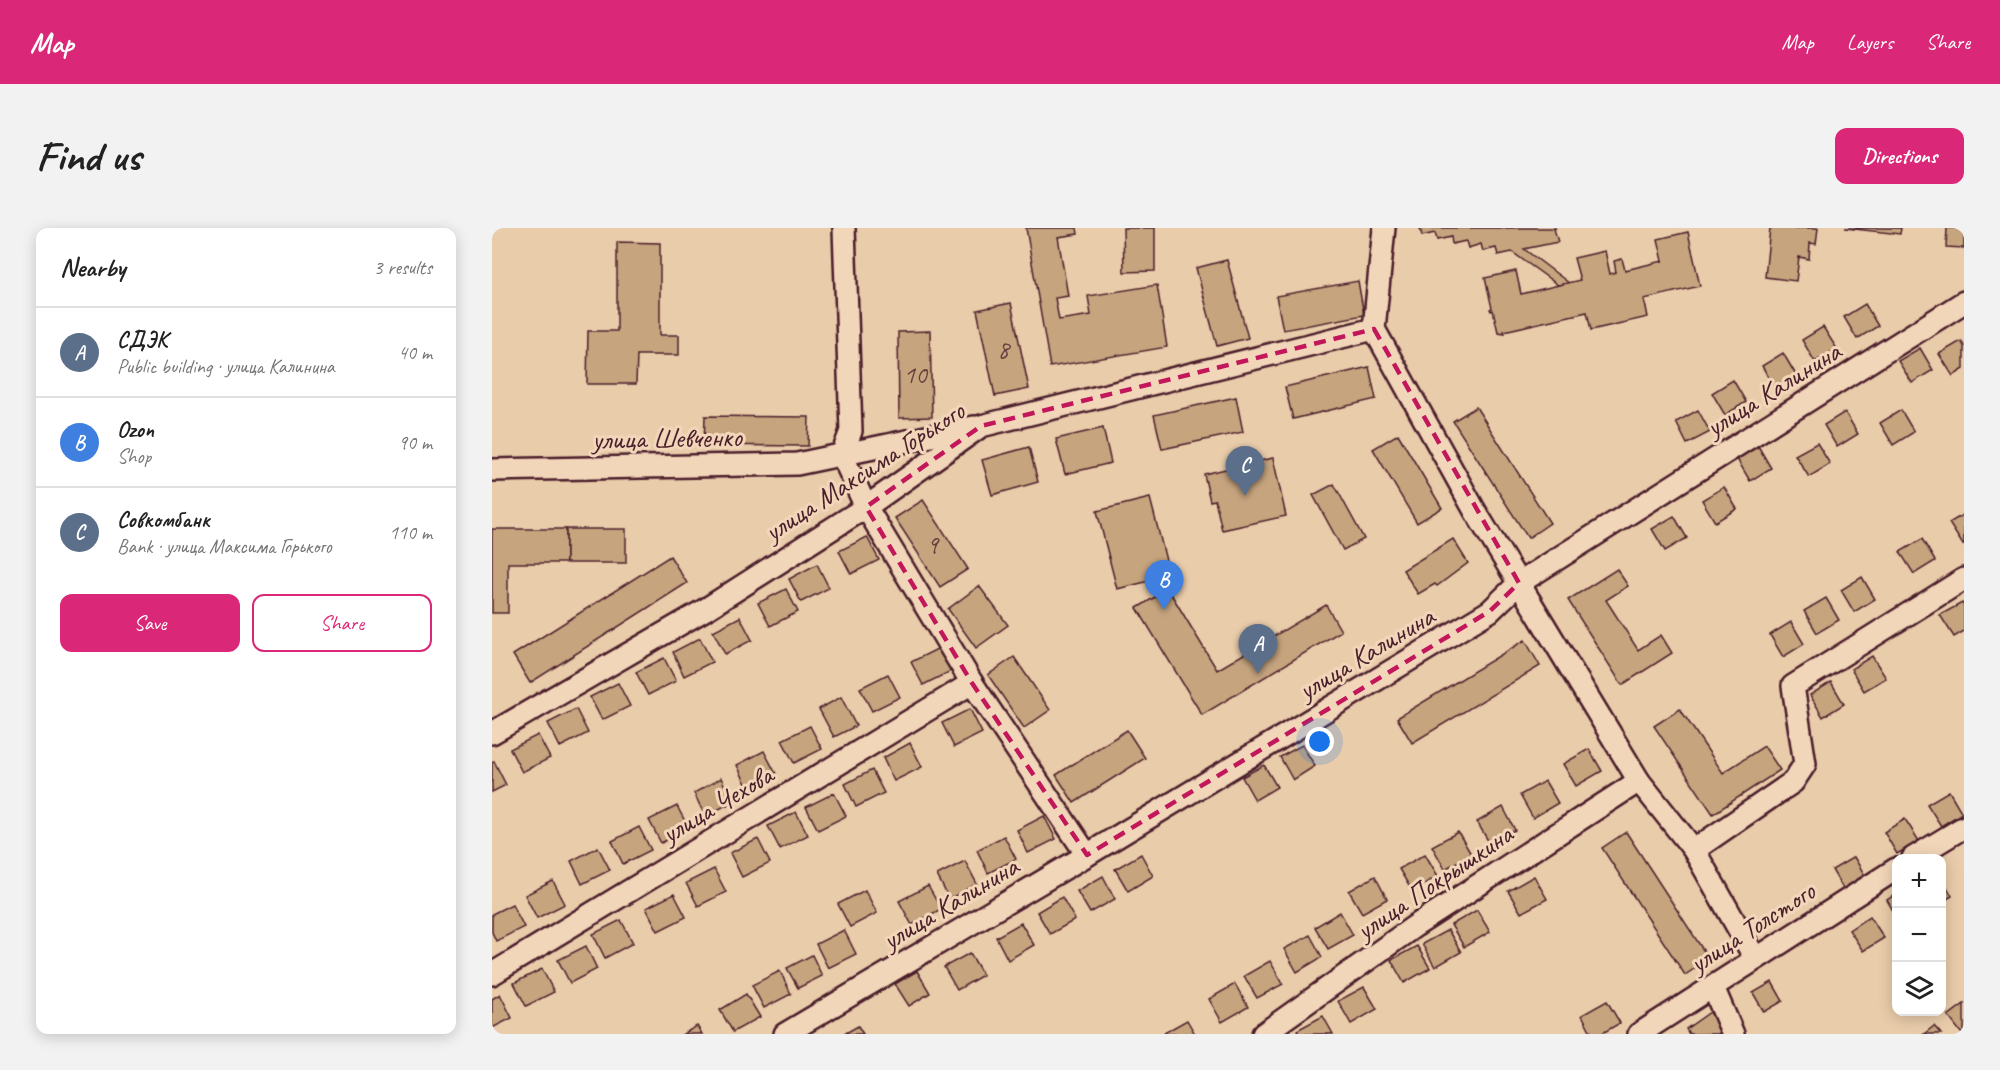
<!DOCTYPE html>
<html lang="en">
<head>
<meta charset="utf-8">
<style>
	:root { --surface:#fff; --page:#f2f2f2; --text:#222; --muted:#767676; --line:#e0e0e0; --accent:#db2777 }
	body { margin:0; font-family:Caveat,sans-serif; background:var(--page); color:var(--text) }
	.controls { position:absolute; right:18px; bottom:18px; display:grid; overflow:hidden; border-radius:12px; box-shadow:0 3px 15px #0003 }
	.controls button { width:54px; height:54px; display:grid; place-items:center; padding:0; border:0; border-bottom:2px solid var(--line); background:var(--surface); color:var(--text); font:30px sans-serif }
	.you { position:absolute; left:828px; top:514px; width:21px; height:21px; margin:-15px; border:4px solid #fff; border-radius:50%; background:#1a73e8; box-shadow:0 0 0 9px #1a73e833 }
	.badge { display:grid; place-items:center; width:39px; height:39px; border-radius:50%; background:var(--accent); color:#fff; font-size:20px; font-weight:700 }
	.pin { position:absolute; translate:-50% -50px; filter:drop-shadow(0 2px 3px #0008) }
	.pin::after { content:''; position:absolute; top:32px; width:21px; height:18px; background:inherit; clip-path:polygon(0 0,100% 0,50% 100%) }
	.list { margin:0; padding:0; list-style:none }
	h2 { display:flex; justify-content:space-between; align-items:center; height:78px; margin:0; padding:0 24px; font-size:26px }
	h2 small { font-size:20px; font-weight:400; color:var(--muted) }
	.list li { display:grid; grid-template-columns:39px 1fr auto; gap:18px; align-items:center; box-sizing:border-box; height:90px; padding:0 24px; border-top:2px solid var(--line) }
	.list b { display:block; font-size:22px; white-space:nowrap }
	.list p { margin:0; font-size:20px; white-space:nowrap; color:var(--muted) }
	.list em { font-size:20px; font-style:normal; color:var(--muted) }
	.actions { display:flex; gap:12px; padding:18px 24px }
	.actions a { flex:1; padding:14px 0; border:2px solid var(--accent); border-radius:12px; text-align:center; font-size:21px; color:var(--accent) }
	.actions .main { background:var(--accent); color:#fff }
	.icon { flex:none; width:33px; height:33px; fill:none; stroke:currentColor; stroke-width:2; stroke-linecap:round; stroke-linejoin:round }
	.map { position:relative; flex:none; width:1472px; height:806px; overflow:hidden; border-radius:12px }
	header { display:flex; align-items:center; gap:36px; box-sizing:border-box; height:84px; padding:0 30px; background:var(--accent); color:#fff }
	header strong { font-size:28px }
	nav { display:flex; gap:33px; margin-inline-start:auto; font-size:21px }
	.intro { display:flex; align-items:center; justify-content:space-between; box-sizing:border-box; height:144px; padding:0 36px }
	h1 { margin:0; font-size:42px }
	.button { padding:15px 27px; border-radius:12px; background:var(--accent); color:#fff; font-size:21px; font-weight:700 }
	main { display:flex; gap:36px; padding:0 36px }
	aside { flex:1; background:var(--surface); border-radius:12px; box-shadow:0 3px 15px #0003 }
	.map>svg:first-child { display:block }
	.building { fill:#c6a47e; stroke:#4a1f2b; stroke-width:1.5 }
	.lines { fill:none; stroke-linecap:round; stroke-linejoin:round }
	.minor-casing { stroke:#4a1f2b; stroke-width:26 }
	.minor { stroke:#f2d6b9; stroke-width:21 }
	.marked { fill:none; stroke:#c2185b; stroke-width:4.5; stroke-dasharray:12 8; stroke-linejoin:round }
	.labels { text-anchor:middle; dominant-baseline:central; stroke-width:6; stroke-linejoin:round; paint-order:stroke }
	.number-label { font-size:26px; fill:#694040 }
	.street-label { font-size:28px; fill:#4a1f2b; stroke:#f2d6b9 }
</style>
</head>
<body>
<header>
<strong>Map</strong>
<nav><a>Map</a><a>Layers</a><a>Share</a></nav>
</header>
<div class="intro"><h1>Find us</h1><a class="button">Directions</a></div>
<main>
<aside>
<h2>Nearby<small>3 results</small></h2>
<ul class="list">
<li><span class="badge" style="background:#5c6f8a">A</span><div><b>СДЭК</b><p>Public building · улица Калинина</p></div><em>40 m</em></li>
<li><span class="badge" style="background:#3f7fe0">B</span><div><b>Ozon</b><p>Shop</p></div><em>90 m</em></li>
<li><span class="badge" style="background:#5c6f8a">C</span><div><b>Совкомбанк</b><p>Bank · улица Максима Горького</p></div><em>110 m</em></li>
</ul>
<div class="actions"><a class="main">Save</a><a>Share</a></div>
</aside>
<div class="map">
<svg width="1472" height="806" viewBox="0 0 1472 806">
	<rect width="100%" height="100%" fill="#e9ccaa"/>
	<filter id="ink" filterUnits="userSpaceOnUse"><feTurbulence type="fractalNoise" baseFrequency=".0167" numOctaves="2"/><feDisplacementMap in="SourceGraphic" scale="12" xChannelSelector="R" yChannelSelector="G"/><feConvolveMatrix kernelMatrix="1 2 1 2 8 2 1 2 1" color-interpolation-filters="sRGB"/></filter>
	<g filter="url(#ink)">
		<g class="building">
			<polygon points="534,0 585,0 586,6 566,9 576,68 563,70 567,92 599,87 596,68 665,57 675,119 558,139"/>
			<polygon points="631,0 663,0 663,43 632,44"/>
			<polygon points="928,0 1064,0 1062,1 1066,14 1032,21 1077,55 1066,57 1020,24 1006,27 1004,20 991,23 989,16 976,20 974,13 960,16 959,9 945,12 943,5 930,8"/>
			<polygon points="1278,0 1326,0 1324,16 1318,15 1317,31 1307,29 1304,53 1273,49"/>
			<polygon points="1353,0 1409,0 1408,6"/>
			<polygon points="1455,0 1472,0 1472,20 1454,19"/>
			<polygon points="1196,4 1208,58 1152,71 1156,89 1099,102 1095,84 1012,103 1013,105 1006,104 1001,82 999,83 998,81 1000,80 993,50 1024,43 1029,66 1088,52 1082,30 1113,23 1118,46 1124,44 1122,33 1130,31 1133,42 1171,33 1166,11"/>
			<polygon points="125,14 168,15 168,107 187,107 187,127 145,127 144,156 95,156 96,103 125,103"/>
			<polygon points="735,32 756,110 725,118 704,40"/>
			<polygon points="866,53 872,87 791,102 784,68"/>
			<polygon points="519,75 537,161 503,168 485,82"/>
			<polygon points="1373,76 1386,98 1365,111 1352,89"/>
			<polygon points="1331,99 1345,121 1323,134 1310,112"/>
			<polygon points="438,103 440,189 407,190 406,104"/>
			<polygon points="1469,113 1472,118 1472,141 1461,148 1447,126"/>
			<polygon points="1428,120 1441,142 1420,155 1406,133"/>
			<polygon points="1291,125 1304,147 1283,160 1270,138"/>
			<polygon points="877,139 884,171 801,191 793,159"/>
			<polygon points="1241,152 1254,174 1233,187 1220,165"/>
			<polygon points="744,169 751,204 670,221 662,187"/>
			<polygon points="984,179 1058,295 1036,310 961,193"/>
			<polygon points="1206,182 1218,204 1195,216 1184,194"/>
			<polygon points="1409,182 1422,204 1401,217 1388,195"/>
			<polygon points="1353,184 1366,206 1345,219 1332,197"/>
			<polygon points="213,188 317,189 316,218 212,217"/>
			<polygon points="611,200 619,235 573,246 564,211"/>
			<polygon points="906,206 950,280 925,295 881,221"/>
			<polygon points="1325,215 1338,236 1317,249 1303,227"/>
			<polygon points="1266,218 1279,240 1258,253 1245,231"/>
			<polygon points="537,219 546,254 500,267 490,232"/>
			<polygon points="781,230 794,288 730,302 723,272 718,273 712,246"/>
			<polygon points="842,256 872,311 851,322 821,267"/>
			<polygon points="1232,259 1245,281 1223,294 1210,272"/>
			<polygon points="658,270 678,348 625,361 605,283"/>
			<polygon points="431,272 476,341 448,359 403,290"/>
			<polygon points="1472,286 1472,316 1471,317 1457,295"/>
			<polygon points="1182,288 1195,310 1173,323 1160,301"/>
			<polygon points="0,301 74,301 74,335 16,335 16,385 0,385"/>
			<rect x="74" y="301" width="60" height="34"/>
			<polygon points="375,309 387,332 359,346 347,323"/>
			<polygon points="961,311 976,335 945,358 943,356 926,366 911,342"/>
			<polygon points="1430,311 1443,333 1422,346 1408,324"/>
			<polygon points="178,328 195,355 38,455 21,427"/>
			<polygon points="325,336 337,360 309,374 297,351"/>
			<polygon points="1125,341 1136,358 1114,372 1146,422 1169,407 1180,425 1130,457 1076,372"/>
			<polygon points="1370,349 1383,371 1362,384 1349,362"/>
			<polygon points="487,358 516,397 484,420 456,381"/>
			<polygon points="294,361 306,384 278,398 266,375"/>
			<polygon points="676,361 725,442 834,377 849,403 710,487 645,380"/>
			<polygon points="1334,370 1347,392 1325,405 1312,383"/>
			<polygon points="1470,375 1472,378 1472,403 1462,409 1448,387"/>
			<polygon points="248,389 260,412 233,426 221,403"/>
			<polygon points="1299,394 1312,416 1291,429 1278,407"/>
			<polygon points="208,410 220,434 192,448 181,424"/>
			<polygon points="1033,412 1048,438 920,515 905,490"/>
			<polygon points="447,420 459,443 431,457 419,434"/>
			<polygon points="1380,428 1394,450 1372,463 1359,441"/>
			<polygon points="522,429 558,482 532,500 496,447"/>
			<polygon points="172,430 184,453 156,467 144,444"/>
			<polygon points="396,446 408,469 380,483 368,460"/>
			<polygon points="1339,454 1352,476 1331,489 1318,467"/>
			<polygon points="126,455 138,478 110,492 98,469"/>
			<polygon points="349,469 364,498 342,509 327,481"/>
			<polygon points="84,481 96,505 68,519 56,495"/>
			<polygon points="478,481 490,505 462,519 450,495"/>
			<polygon points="1188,481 1231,545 1272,518 1288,542 1221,586 1162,498"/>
			<polygon points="318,498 330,521 302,535 290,512"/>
			<polygon points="635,502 653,530 582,575 564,547"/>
			<polygon points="46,507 58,530 30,544 18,521"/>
			<polygon points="418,515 430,539 402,553 391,530"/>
			<polygon points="810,517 823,538 801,552 788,529"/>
			<polygon points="1097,521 1110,543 1084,558 1071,536"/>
			<polygon points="272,523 284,546 256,560 245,537"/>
			<polygon points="2,533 14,557 0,564 0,535"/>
			<polygon points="772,537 785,559 763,572 750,549"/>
			<polygon points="380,542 392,565 364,579 353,556"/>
			<polygon points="229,550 241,574 213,588 202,565"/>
			<polygon points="1053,553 1066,575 1041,590 1028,567"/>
			<polygon points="1457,563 1470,585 1449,598 1435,576"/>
			<polygon points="342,565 354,588 326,602 314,579"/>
			<polygon points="185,578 197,601 169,615 157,592"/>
			<polygon points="1011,579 1023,602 998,616 985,594"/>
			<polygon points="304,584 316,607 288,621 276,598"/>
			<polygon points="552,588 564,611 536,625 525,602"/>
			<polygon points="1413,591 1427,613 1405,626 1392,604"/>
			<polygon points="147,599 159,622 131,636 120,613"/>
			<polygon points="966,604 979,626 953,641 940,618"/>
			<polygon points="1134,604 1217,731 1193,747 1110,620"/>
			<polygon points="512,608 524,631 496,645 485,622"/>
			<polygon points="266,611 278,635 250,649 238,625"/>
			<polygon points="106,619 118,642 90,656 79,633"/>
			<polygon points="649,626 661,648 636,663 623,641"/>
			<polygon points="933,626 946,648 920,663 907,641"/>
			<polygon points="1362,629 1375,651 1353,664 1340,642"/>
			<polygon points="473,633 485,656 457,671 445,647"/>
			<polygon points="222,641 234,664 206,678 194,655"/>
			<polygon points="611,648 623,671 598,685 585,663"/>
			<polygon points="883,648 895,671 870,685 857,663"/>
			<polygon points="1042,648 1055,671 1029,685 1016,663"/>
			<polygon points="1450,650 1460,668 1450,674"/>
			<polygon points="61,653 73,676 45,690 33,667"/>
			<polygon points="436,658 449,681 420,697 407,673"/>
			<polygon points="373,662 385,685 358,699 346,676"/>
			<polygon points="182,666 194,689 166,703 154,680"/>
			<polygon points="1404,666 1404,688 1395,672"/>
			<polygon points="570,669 583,692 558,706 545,684"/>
			<polygon points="20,676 32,699 4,713 0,704 0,686"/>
			<polygon points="985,682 998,704 972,719 959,697"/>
			<polygon points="848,684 861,707 836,721 823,699"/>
			<polygon points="1378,688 1392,710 1371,723 1357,702"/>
			<polygon points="129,692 141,715 113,730 101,706"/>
			<polygon points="529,695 542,717 516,732 504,709"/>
			<polygon points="352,702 364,726 336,740 324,716"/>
			<polygon points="956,702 969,724 943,739 930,716"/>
			<polygon points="818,707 830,729 805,744 792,721"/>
			<polygon points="94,718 105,741 78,755 66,732"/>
			<polygon points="925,718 938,740 912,755 899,732"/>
			<polygon points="478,725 491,747 465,762 452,739"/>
			<polygon points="320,727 330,748 306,760 295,740"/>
			<polygon points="778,733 791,756 765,770 752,748"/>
			<polygon points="50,741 62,764 34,778 22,755"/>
			<polygon points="288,743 299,766 272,780 260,757"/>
			<polygon points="425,743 438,765 417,778 403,756"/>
			<polygon points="1280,754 1291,773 1272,784 1261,765"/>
			<polygon points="743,756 756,779 730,794 717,771"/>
			<polygon points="872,759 885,781 859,796 846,773"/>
			<polygon points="8,766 20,790 0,800 0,771"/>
			<polygon points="254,766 268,789 241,804 228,782"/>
			<polygon points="1115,773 1128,795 1109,806 1100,806 1090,787"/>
			<polygon points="1472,776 1472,806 1470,806 1456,788"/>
			<polygon points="1218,784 1233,806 1197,806 1194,801"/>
			<polygon points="831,788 841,806 807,806 805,802"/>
			<polygon points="695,792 703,806 670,806"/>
			<polygon points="205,798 210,806 191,806"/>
			<polygon points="366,798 371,806 352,806"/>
			<polygon points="1442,798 1449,806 1432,806"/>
		</g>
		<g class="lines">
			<defs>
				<g id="minor">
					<polyline points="352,0 359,203 350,227 374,279 480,455 595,627"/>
					<polyline points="892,0 882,101 983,283 1147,553 1202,622 1263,730"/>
					<polyline points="0,242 305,236 482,199"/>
					<polyline points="0,505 214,381 374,279 489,198 882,101"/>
					<polyline points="1202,622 1301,554 1313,536 1301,458 1472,351"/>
					<polyline points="1421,630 1472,599"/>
					<polyline points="0,746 480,455"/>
					<polyline points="1221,759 1241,806"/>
					<polyline points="293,806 595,627 998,383 1027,355 1472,74"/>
					<polyline points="771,806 923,698 1147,553"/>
					<polyline points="1147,806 1404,641"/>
				</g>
			</defs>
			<use href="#minor" class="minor-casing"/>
			<use href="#minor" class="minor"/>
		</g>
	</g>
	<path class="marked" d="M882,101L1027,355L998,383L595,627L480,455L374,279L489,198Z"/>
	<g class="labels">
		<g class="number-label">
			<text x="511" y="121">8</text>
			<text x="423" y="146">10</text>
			<text x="440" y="316">9</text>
		</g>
		<g class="street-label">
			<text transform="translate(1281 161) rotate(-32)">улица Калинина</text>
			<text transform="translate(175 210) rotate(-1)">улица Шевченко</text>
			<text transform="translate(372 243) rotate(-33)">улица Максима Горького</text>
			<text transform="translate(874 425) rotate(-31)">улица Калинина</text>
			<text transform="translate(225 576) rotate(-31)">улица Чехова</text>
			<text transform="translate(942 654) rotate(-34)">улица Покрышкина</text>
			<text transform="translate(458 675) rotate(-31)">улица Калинина</text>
			<text transform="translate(1260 699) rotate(-33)">улица Толстого</text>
		</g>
	</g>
</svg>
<div class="controls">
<button>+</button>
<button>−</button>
<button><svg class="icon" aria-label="layers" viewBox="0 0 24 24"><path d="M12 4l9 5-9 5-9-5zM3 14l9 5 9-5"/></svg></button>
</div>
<div class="you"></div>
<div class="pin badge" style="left:766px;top:446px;background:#5c6f8a">A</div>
<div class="pin badge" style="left:672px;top:382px;background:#3f7fe0">B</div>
<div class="pin badge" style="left:753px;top:268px;background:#5c6f8a">C</div>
</div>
</main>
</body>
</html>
